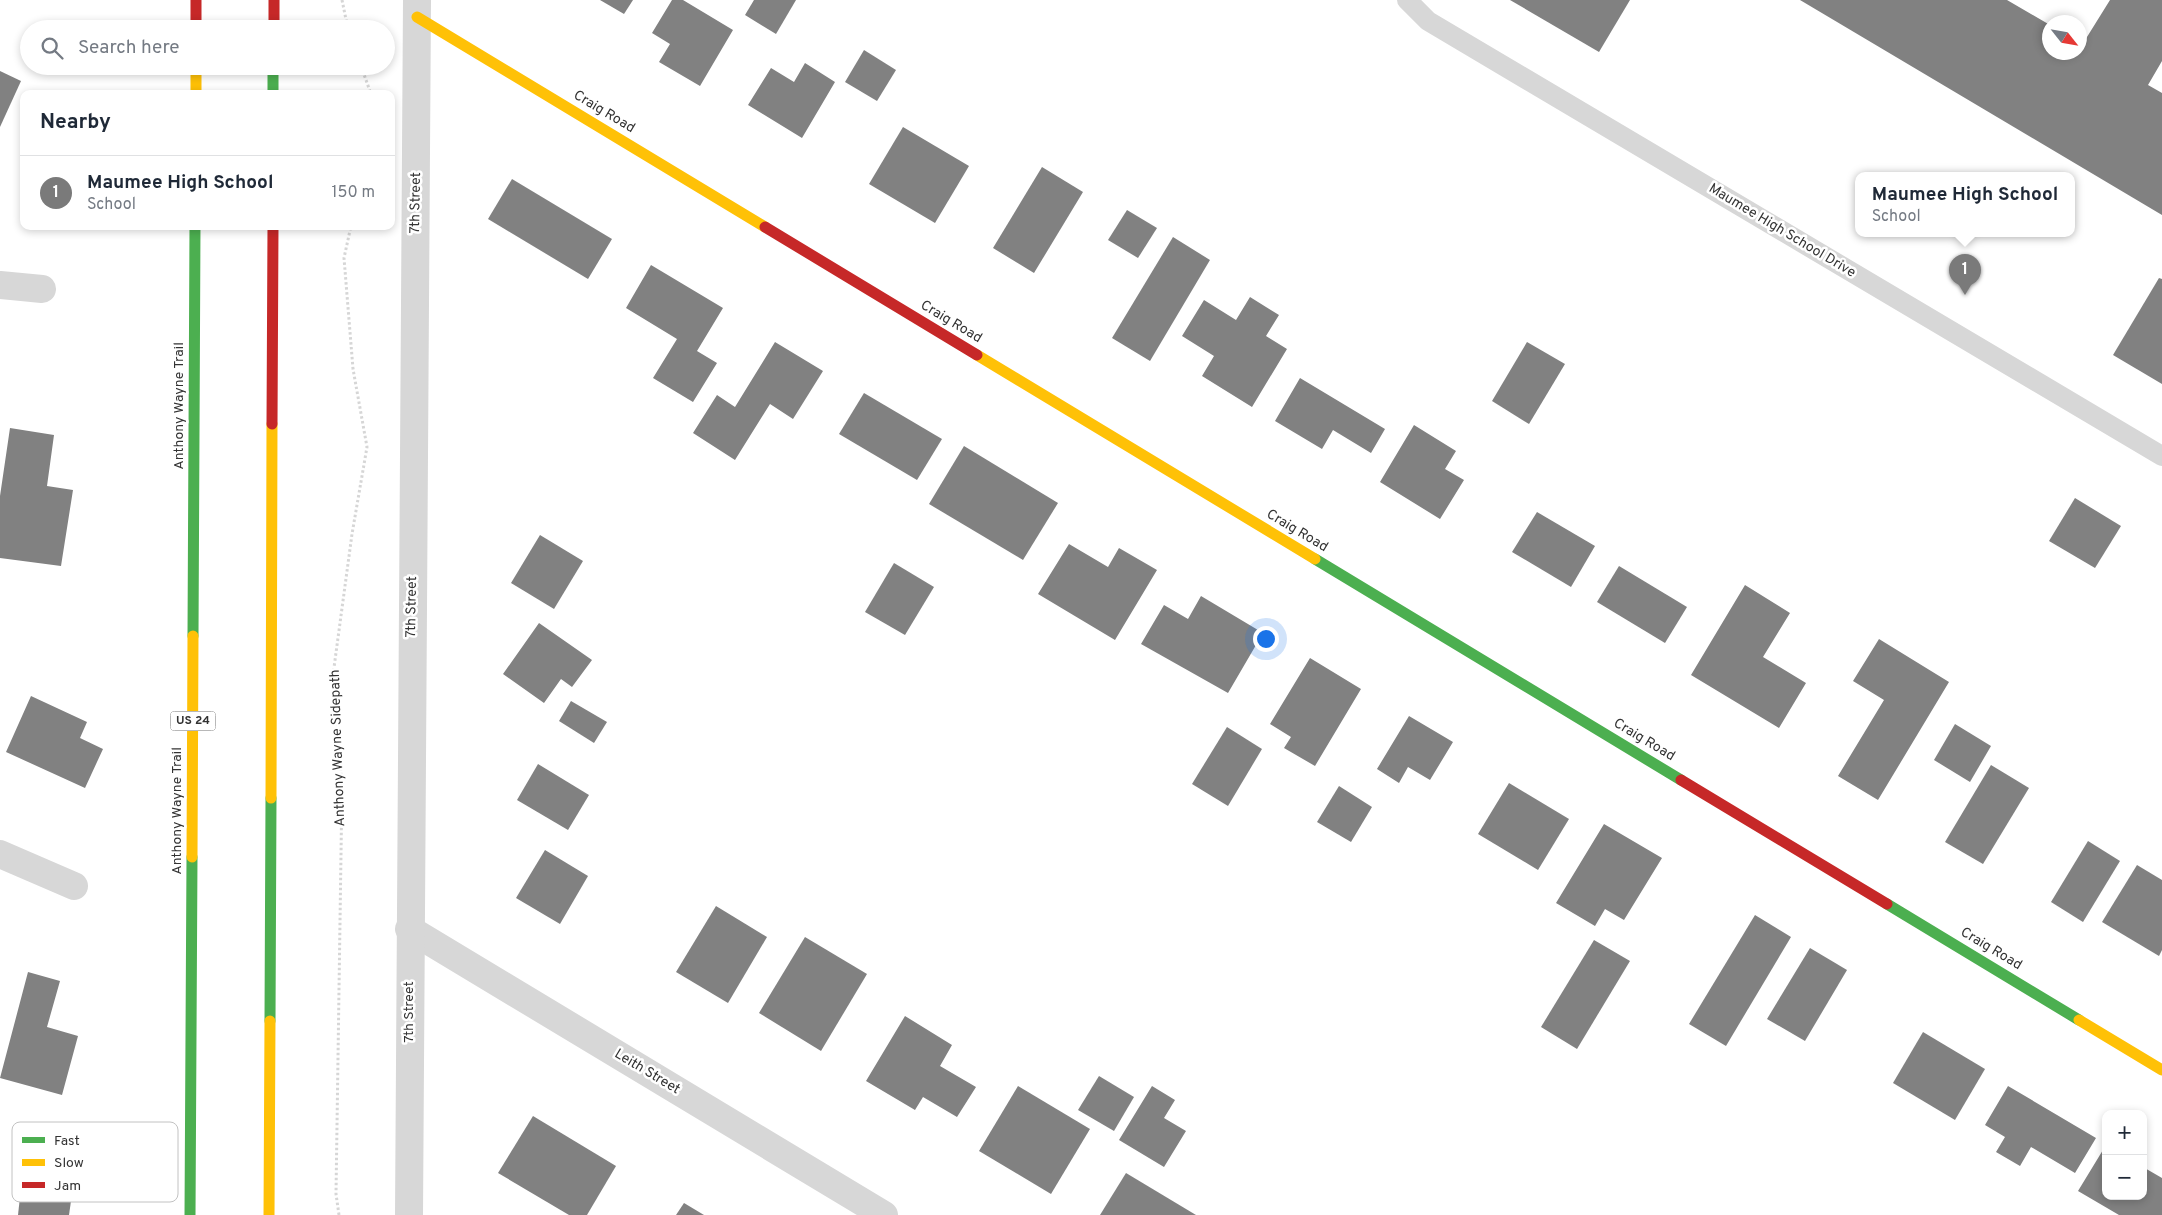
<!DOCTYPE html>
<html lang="en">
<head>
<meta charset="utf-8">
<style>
	:root { --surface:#fff; --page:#f6f6f7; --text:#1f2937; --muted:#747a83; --line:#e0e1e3; --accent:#7a7a7a }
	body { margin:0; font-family:Overpass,sans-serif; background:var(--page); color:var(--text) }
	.controls { position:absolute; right:15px; bottom:15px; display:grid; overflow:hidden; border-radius:10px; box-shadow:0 2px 8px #0003 }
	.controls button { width:45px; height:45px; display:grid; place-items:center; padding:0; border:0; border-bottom:1px solid var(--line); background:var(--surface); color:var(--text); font:25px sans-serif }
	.compass { position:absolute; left:2042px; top:15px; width:45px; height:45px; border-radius:50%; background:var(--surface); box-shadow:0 2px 8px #0003; rotate:121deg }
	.you { position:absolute; left:1265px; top:638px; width:18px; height:18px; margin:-12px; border:4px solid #fff; border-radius:50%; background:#1a73e8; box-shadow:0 0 0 8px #1a73e833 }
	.badge { display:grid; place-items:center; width:32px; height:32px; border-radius:50%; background:var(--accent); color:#fff; font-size:16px; font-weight:700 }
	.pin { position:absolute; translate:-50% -41px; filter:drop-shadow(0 1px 2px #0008) }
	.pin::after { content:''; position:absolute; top:26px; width:18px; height:15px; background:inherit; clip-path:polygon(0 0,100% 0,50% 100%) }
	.popup { position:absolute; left:1855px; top:172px; width:220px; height:65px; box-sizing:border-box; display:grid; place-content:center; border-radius:10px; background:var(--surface); filter:drop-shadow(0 1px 4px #0005); font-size:16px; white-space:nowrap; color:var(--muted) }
	.popup b { font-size:19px; color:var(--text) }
	.popup::after { content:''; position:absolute; left:50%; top:100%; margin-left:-10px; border:10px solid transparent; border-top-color:var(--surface) }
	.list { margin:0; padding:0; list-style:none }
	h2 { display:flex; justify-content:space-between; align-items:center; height:65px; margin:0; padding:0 20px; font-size:21px }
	h2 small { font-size:16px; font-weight:400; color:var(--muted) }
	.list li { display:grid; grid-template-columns:32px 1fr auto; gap:15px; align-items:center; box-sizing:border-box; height:75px; padding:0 20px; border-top:1px solid var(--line) }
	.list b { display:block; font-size:19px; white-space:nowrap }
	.list p { margin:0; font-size:16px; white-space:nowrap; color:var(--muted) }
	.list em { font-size:16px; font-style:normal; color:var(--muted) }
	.icon { flex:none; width:28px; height:28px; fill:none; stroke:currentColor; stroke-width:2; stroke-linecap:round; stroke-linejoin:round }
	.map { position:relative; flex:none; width:2162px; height:1215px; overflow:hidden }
	.search { position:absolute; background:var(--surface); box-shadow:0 2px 8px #0003; left:20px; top:20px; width:375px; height:55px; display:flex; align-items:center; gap:12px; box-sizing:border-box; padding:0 18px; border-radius:28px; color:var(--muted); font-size:19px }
	.panel { position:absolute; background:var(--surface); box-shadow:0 2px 8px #0003; left:20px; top:90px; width:375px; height:140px; border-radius:10px }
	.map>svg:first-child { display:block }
	.building { fill:#818181 }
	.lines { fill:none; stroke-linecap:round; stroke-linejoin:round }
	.path { stroke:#d6d6d6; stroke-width:3; stroke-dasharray:2.5 2.5; stroke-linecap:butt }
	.lane { stroke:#d7d7d7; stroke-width:20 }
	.street { stroke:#d7d7d7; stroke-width:28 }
	.fast { stroke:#4caf50; stroke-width:11 }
	.slow { stroke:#ffc107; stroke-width:11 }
	.jam { stroke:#c62828; stroke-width:11 }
	.labels { text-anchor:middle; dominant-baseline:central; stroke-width:5; stroke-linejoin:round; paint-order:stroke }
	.shield { fill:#fff; stroke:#707070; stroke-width:1 }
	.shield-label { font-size:12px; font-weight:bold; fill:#333 }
	.street-label { font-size:14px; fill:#333; stroke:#fff }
	.key { fill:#fff; stroke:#c2c2c2; stroke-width:1 }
	.key-label { font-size:14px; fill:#333 }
</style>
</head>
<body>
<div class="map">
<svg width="2162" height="1215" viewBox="0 0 2162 1215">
	<rect width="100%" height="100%" fill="#fff"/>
	<g class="building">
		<polygon points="600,0 633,0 624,14"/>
		<polygon points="672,0 683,0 733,30 700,86 659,62 670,44 652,33"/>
		<polygon points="754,0 796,0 776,34 745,15"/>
		<polygon points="1510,0 1630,0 1599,52"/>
		<polygon points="1800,0 2007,0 2050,25 2050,52 2080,52 2080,43 2082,45 2110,0 2162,0 2162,61 2148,85 2162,93 2162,215"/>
		<polygon points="864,50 896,70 877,101 845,82"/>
		<polygon points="805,63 835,82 802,138 748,105 771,68 794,82"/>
		<polygon points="0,71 21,81 0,127"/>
		<polygon points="903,127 969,166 935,223 869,184"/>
		<polygon points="1042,167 1083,192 1034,273 993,248"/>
		<polygon points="512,179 612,239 588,279 488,219"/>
		<polygon points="1127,210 1157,228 1138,258 1108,240"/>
		<polygon points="1173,237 1210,260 1150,361 1112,338"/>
		<polygon points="651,265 723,308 697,351 717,363 693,402 653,378 677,339 626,308"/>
		<polygon points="2159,278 2162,279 2162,384 2113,355"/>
		<polygon points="1250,297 1279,315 1266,336 1287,349 1252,407 1202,376 1214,356 1182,336 1204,300 1236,320"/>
		<polygon points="775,342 823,371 793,419 770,404 735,460 693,433 717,395 735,407"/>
		<polygon points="1527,342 1565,364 1529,424 1492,401"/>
		<polygon points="1300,378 1385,429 1371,453 1333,430 1322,449 1275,421"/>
		<polygon points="864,393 942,439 917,480 839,434"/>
		<polygon points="1414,425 1456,451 1445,469 1464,480 1440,519 1380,482"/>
		<polygon points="10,428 54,435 47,486 73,490 61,566 0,558 0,496"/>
		<polygon points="964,446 1058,503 1023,560 929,504"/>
		<polygon points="2075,498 2121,526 2095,568 2049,541"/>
		<polygon points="1537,512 1595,546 1571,587 1512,552"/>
		<polygon points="540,535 583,561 554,609 511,583"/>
		<polygon points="1069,544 1108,567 1119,548 1157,570 1115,640 1038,594"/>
		<polygon points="894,563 934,587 905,635 865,612"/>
		<polygon points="1619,566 1687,607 1665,643 1597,602"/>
		<polygon points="1745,585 1790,613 1763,657 1806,683 1779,728 1691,675"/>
		<polygon points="1201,596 1263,633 1228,693 1141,644 1164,605 1188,619"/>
		<polygon points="539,623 592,660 572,687 561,679 544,703 503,674"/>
		<polygon points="1879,639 1949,682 1878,800 1838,776 1884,700 1853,681"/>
		<polygon points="1310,658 1361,689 1315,766 1284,748 1291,737 1270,724"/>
		<polygon points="31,696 87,722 80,738 103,749 85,788 6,752"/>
		<polygon points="571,701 607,722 594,743 559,721"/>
		<polygon points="1409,716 1453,742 1430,780 1408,767 1399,783 1377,769"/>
		<polygon points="1955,724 1991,746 1970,782 1934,760"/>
		<polygon points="1227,727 1262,749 1228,806 1192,784"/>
		<polygon points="538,764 589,795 568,830 517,800"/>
		<polygon points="1991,765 2029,788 1983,864 1945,842"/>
		<polygon points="1509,783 1569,819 1538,870 1478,834"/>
		<polygon points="1339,786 1372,807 1351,842 1317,822"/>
		<polygon points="1604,824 1662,858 1624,920 1605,909 1595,926 1556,903"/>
		<polygon points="2088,841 2120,861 2083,922 2051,902"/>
		<polygon points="545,850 588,876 560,924 516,898"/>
		<polygon points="2137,865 2162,880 2162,950 2159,956 2102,922"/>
		<polygon points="716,906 767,937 728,1003 676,972"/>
		<polygon points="1755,915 1791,937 1726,1046 1689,1024"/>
		<polygon points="805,937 867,974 821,1051 759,1013"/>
		<polygon points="1594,940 1630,961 1577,1049 1541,1027"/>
		<polygon points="1810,948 1847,970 1805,1041 1767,1019"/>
		<polygon points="28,972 60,981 47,1027 78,1036 62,1095 0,1078"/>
		<polygon points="905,1016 952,1045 940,1066 976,1087 957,1117 923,1097 915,1110 866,1081"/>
		<polygon points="1923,1032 1985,1069 1955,1120 1893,1083"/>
		<polygon points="1099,1076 1134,1097 1114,1131 1078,1110"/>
		<polygon points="1018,1086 1090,1129 1051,1194 979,1151"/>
		<polygon points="1152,1086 1175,1100 1164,1118 1186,1131 1164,1167 1119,1140"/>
		<polygon points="2008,1086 2096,1138 2075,1173 2031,1147 2020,1166 1996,1152 2005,1137 1985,1125"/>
		<polygon points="533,1116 616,1166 587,1215 569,1215 498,1173"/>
		<polygon points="2106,1145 2106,1196 2143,1196 2143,1167 2162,1178 2162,1215 2119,1215 2078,1191"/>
		<polygon points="1126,1173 1196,1215 1100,1215"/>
		<polygon points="20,1197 71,1201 69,1215 18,1215"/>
		<polygon points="684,1203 704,1215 676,1215"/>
	</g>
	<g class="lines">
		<g class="path">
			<polyline points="342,0 348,29"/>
			<polyline points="361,66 371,94"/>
			<polyline points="339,1215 336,1194 342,786 333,675 352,534 367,447 353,369 344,258 351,226"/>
		</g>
		<polyline class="lane" points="1407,0 1428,21 2162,456"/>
		<g class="street">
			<polyline points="0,285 42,289"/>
			<polyline points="0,854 74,886"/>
			<polyline points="409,929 884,1215"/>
			<polyline points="409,1215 417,0"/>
		</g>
		<g class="fast">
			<polyline points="273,66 273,94"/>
			<polyline points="1315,559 1681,780"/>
			<polyline points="193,636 195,226"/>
			<polyline points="1887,904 2079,1020"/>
			<polyline points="270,1021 271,798"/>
			<polyline points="190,1215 192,857"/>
		</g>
		<g class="slow">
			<polyline points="417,17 765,227"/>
			<polyline points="196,66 196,94"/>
			<polyline points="977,355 1315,559"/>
			<polyline points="271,798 272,424"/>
			<polyline points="192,857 193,636"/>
			<polyline points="2079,1020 2162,1070"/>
			<polyline points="269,1215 270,1021"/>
		</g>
		<g class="jam">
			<polyline points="196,0 196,29"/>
			<polyline points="274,0 274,29"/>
			<polyline points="765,227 977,355"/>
			<polyline points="272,424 273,226"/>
			<polyline points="1681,780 1887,904"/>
		</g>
	</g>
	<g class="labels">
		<rect class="shield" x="170.5" y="711.5" width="45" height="19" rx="4"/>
		<g class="shield-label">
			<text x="193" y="721">US 24</text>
		</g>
		<g class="street-label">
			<text transform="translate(604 112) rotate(31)">Craig Road</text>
			<text transform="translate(416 203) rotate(-89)">7th Street</text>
			<text transform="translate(1782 231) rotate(31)">Maumee High School Drive</text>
			<text transform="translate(951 322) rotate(31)">Craig Road</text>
			<text transform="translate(179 406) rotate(-90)">Anthony Wayne Trail</text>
			<text transform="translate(1297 531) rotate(31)">Craig Road</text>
			<text transform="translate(412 607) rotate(-89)">7th Street</text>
			<text transform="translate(1644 740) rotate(31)">Craig Road</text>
			<text transform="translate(338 748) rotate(-92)">Anthony Wayne Sidepath</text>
			<text transform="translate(177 811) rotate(-90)">Anthony Wayne Trail</text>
			<text transform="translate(1991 949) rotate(31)">Craig Road</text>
			<text transform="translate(409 1012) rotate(-90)">7th Street</text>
			<text transform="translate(647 1072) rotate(31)">Leith Street</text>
		</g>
	</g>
	<rect x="12" y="1122" width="166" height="80" rx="8" class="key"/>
	<rect x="22" y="1137" width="23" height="6" fill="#4caf50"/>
	<rect x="22" y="1159" width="23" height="7" fill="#ffc107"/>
	<rect x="22" y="1182" width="23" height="6" fill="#c62828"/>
	<g class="key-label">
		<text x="54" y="1145">Fast</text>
		<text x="54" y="1167">Slow</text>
		<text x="54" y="1190">Jam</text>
	</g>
</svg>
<div class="controls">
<button>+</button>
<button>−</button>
</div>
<svg class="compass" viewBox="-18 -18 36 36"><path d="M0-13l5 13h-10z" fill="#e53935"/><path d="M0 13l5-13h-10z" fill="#747a83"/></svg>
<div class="you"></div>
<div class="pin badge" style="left:1965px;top:295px">1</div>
<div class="popup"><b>Maumee High School</b>School</div>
<div class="search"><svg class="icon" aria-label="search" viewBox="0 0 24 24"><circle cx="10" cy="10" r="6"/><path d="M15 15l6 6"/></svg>Search here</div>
<section class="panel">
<h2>Nearby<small></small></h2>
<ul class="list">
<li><span class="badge">1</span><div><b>Maumee High School</b><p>School</p></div><em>150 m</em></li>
</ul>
</section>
</div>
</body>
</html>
